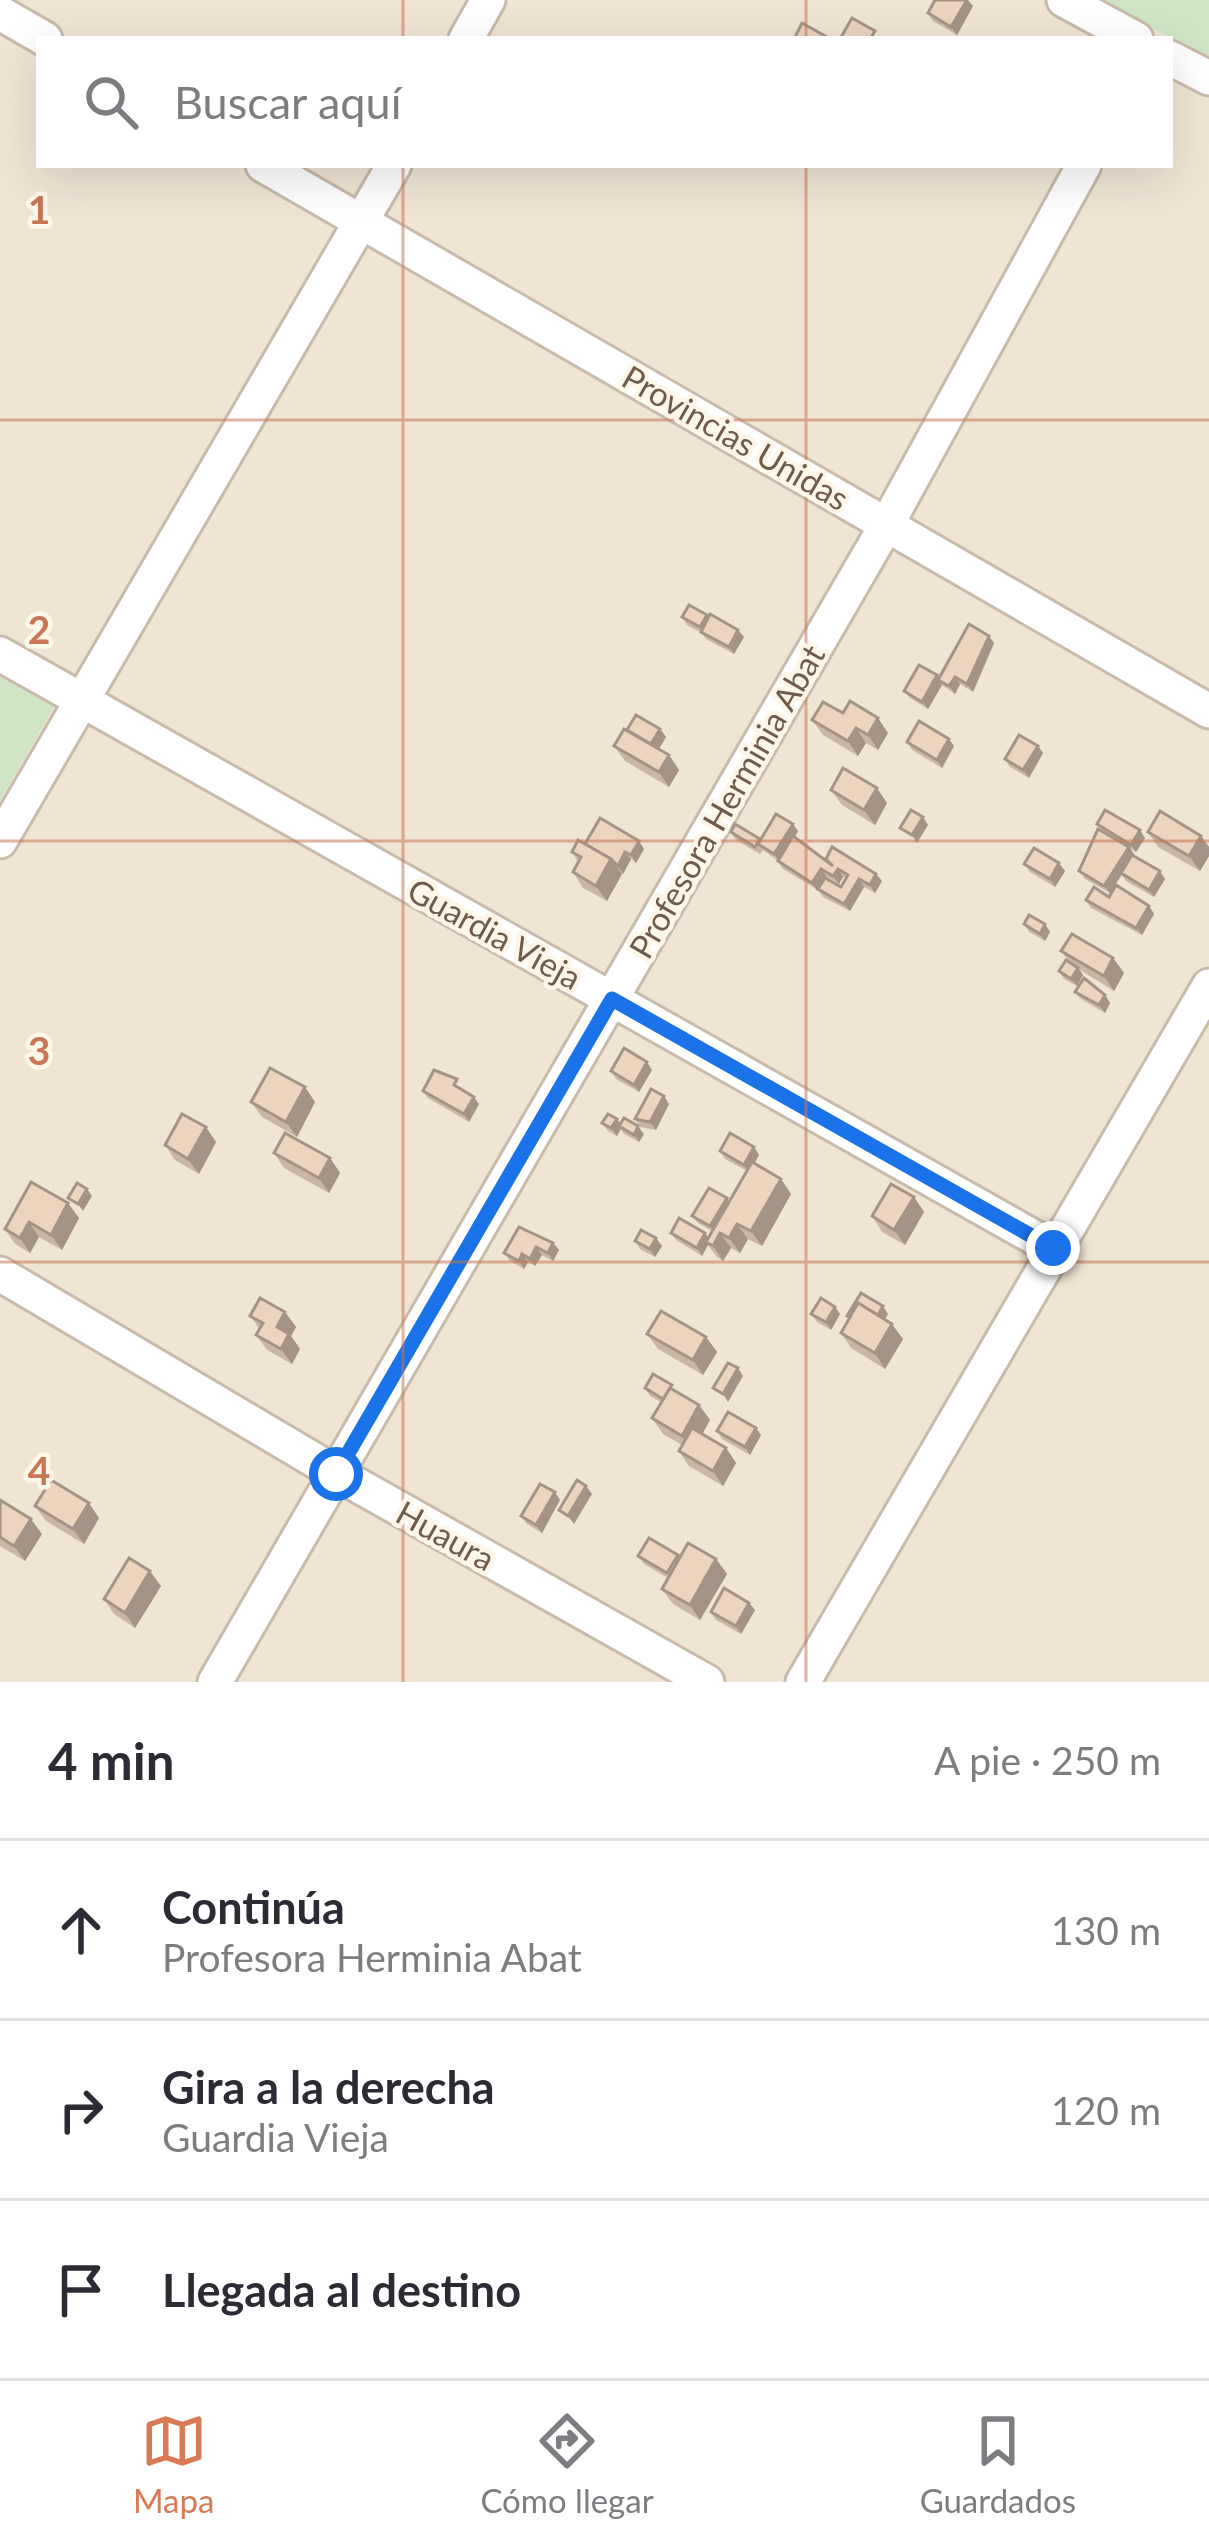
<!DOCTYPE html>
<html lang="es">
<head>
<meta charset="utf-8">
<style>
	:root { --surface:#fff; --page:#f2f2f3; --text:#2b2b33; --muted:#7c7c81; --line:#e1e1e2; --accent:#d87b55 }
	body { margin:0; font-family:Lato,sans-serif; background:var(--page); color:var(--text) }
	.stop { position:absolute; width:36px; height:36px; margin:-27px; border:9px solid #1a73e8; border-radius:50%; background:#fff }
	.stop.end { background:#1a73e8; border-color:#fff; box-shadow:0 3px 12px #0008 }
	.list { margin:0; padding:0; list-style:none }
	h2 { display:flex; justify-content:space-between; align-items:center; height:156px; margin:0; padding:0 48px; font-size:51px }
	h2 small { font-size:39px; font-weight:400; color:var(--muted) }
	.list li { display:grid; grid-template-columns:78px 1fr auto; gap:36px; align-items:center; box-sizing:border-box; height:180px; padding:0 48px; border-top:3px solid var(--line) }
	.list b { display:block; font-size:45px; white-space:nowrap }
	.list p { margin:0; font-size:39px; white-space:nowrap; color:var(--muted) }
	.list em { font-size:39px; font-style:normal; color:var(--muted) }
	.icon { flex:none; width:66px; height:66px; fill:none; stroke:currentColor; stroke-width:2; stroke-linecap:round; stroke-linejoin:round }
	.map { position:relative; flex:none; width:1209px; height:1682px; overflow:hidden }
	.search { position:absolute; background:var(--surface); box-shadow:0 12px 48px #0002; left:36px; right:36px; top:36px; height:132px; display:flex; align-items:center; gap:30px; box-sizing:border-box; padding:0 42px; border-radius:0px; color:var(--muted); font-size:45px }
	.sheet { height:696px; background:var(--surface) }
	nav { display:flex; justify-content:space-around; align-items:center; box-sizing:border-box; height:168px; border-top:3px solid var(--line); background:var(--surface); font-size:33px; color:var(--muted) }
	nav a { display:grid; justify-items:center; gap:6px }
	nav .on { color:var(--accent) }
	.map>svg:first-child { display:block }
	.residential { fill:#f0e5d3; fill-rule:evenodd }
	.green { fill:#cfe5c4 }
	.lines { fill:none; stroke-linecap:round; stroke-linejoin:round }
	.minor-casing { stroke:#c9bbab; stroke-width:39 }
	.minor { stroke:#fff; stroke-width:33 }
	.wall { fill:#cbb6a3; fill-rule:evenodd }
	.shaded-wall { fill:#a59485 }
	.building { fill:#ecd4be; stroke:#a59485; stroke-width:3 }
	.route { stroke:#1a73e8; stroke-width:15 }
	.grid { fill:none; stroke:#c87654; stroke-width:3; stroke-opacity:0.55 }
	.labels { text-anchor:middle; dominant-baseline:central; stroke-width:9; stroke-linejoin:round; paint-order:stroke }
	.street-label { font-size:33px; fill:#6f5b4c; stroke:#fdf7ea }
	.grid-label { font-size:39px; text-anchor:middle; font-weight:bold; fill:#c87654; stroke:#fdf7ea; stroke-width:9; stroke-linejoin:round; paint-order:stroke }
</style>
</head>
<body>
<div class="map">
<svg width="1209" height="1682" viewBox="0 0 1209 1682">
	<rect width="100%" height="100%" fill="#faf3e4"/>
	<path class="residential" d="M0,0H1209V1682H0ZM39,39H1170V165H39Z"/>
	<g class="green">
		<polygon points="1101,0 1209,0 1209,59"/>
		<polygon points="0,673 55,705 0,801"/>
	</g>
	<g class="lines">
		<defs>
			<g id="minor">
				<polyline points="1064,0 1136,39"/>
				<polyline points="0,13 45,39"/>
				<polyline points="466,39 488,0"/>
				<polyline points="1170,58 1209,78"/>
				<polyline points="263,165 1209,711"/>
				<polyline points="0,654 1053,1248"/>
				<polyline points="0,841 394,165"/>
				<polyline points="0,1274 336,1473 707,1682"/>
				<polyline points="215,1682 887,524 1084,165"/>
				<polyline points="803,1682 1209,986"/>
			</g>
		</defs>
		<use href="#minor" class="minor-casing"/>
		<use href="#minor" class="minor"/>
	</g>
	<g class="wall">
		<polygon points="935,0 968,0 973,6 957,35 933,21 928,13"/>
		<polygon points="707,615 738,630 744,637 734,654 706,639 702,633 687,625 682,617"/>
		<polygon points="994,643 973,692 960,684 955,694 942,685 928,709 910,698 904,691 937,675 939,678"/>
		<polygon points="843,713 888,733 878,750 866,743 858,756 823,735 812,720"/>
		<polygon points="660,729 666,737 659,749 669,755 679,770 669,787 625,761 614,746 629,732"/>
		<polygon points="907,742 954,746 942,768 912,750"/>
		<polygon points="1038,746 1043,753 1029,778 1010,767 1005,759"/>
		<polygon points="831,790 887,803 875,825 842,805"/>
		<polygon points="1097,824 1145,838 1136,852 1131,849 1134,856 1165,879 1154,897 1126,881 1122,875 1110,893 1085,879 1079,871 1101,830"/>
		<path d="M798,831L795,837L829,863L882,881L875,893L864,887L850,911L823,897L818,890L783,869L778,861L763,850L760,854L736,840L731,832L761,841ZM826,876L839,884L843,877L846,878L841,887Z"/>
		<polygon points="1148,832 1201,836 1209,847 1209,856 1200,871 1158,847"/>
		<polygon points="585,844 644,849 636,863 631,859 623,874 620,872 622,874 607,901 583,888 573,872 578,862 572,852"/>
		<polygon points="1024,864 1065,871 1055,887 1030,872"/>
		<polygon points="1109,897 1149,906 1154,914 1142,935 1091,908 1086,900"/>
		<polygon points="1024,924 1045,924 1050,932 1045,941 1029,932"/>
		<polygon points="1061,951 1113,958 1124,973 1114,991 1080,970 1083,975 1077,986 1064,979 1059,971 1070,963"/>
		<polygon points="1075,992 1105,995 1110,1003 1105,1013 1081,999"/>
		<polygon points="652,1070 639,1092 616,1079 611,1071"/>
		<polygon points="305,1087 315,1102 297,1137 262,1117 251,1102"/>
		<polygon points="462,1087 461,1089 479,1104 469,1122 428,1098 423,1091"/>
		<polygon points="669,1104 656,1130 640,1127 635,1119"/>
		<polygon points="602,1123 620,1124 644,1134 639,1142 624,1134 621,1129 617,1136 608,1131"/>
		<polygon points="216,1142 199,1174 175,1160 165,1145"/>
		<polygon points="754,1147 759,1155 754,1164 781,1179 791,1194 762,1246 748,1239 740,1253 731,1248 723,1261 717,1257 708,1245 702,1256 676,1240 671,1233 708,1238 712,1231 698,1223 692,1216 729,1202 747,1171 725,1159 720,1151"/>
		<polygon points="274,1153 330,1158 340,1173 329,1193 284,1168"/>
		<polygon points="31,1182 79,1218 62,1250 39,1237 30,1253 15,1244 5,1229"/>
		<polygon points="914,1197 924,1212 905,1245 882,1232 872,1216"/>
		<polygon points="656,1238 662,1246 655,1257 640,1249 635,1241"/>
		<polygon points="553,1243 559,1250 553,1261 542,1255 535,1266 528,1262 524,1269 510,1261 504,1253"/>
		<polygon points="835,1307 840,1314 831,1330 817,1322 811,1314"/>
		<polygon points="285,1312 296,1327 291,1336 300,1349 292,1364 267,1350 256,1335 260,1329 250,1316"/>
		<polygon points="888,1314 885,1319 903,1339 885,1369 851,1348 841,1333"/>
		<polygon points="647,1334 706,1337 717,1352 703,1375 658,1349"/>
		<polygon points="645,1388 676,1392 699,1405 710,1420 702,1434 726,1448 736,1463 723,1486 689,1466 679,1451 682,1445 663,1434 652,1418 661,1402 650,1396"/>
		<polygon points="717,1431 761,1435 750,1455 722,1439"/>
		<polygon points="0,1500 42,1534 25,1561 0,1546"/>
		<polygon points="560,1500 542,1533 527,1524 521,1516"/>
		<polygon points="35,1506 99,1518 84,1544 46,1521"/>
		<polygon points="638,1556 716,1559 727,1574 700,1620 673,1604 662,1589 668,1578 644,1564"/>
		<polygon points="161,1586 135,1628 114,1614 104,1599"/>
		<polygon points="749,1603 755,1610 741,1634 716,1620 711,1612"/>
	</g>
	<g class="shaded-wall">
		<polygon points="967,0 973,6 957,35 951,27"/>
		<polygon points="738,630 744,637 734,654 729,647"/>
		<polygon points="989,636 994,643 973,692 967,684"/>
		<polygon points="937,675 942,682 938,680 942,685 928,709 922,702"/>
		<polygon points="955,677 960,684 955,694 949,686"/>
		<polygon points="878,718 888,733 878,750 868,735"/>
		<polygon points="856,728 866,743 858,756 848,741"/>
		<polygon points="660,729 666,737 657,752 651,744"/>
		<polygon points="949,739 954,746 942,768 937,760"/>
		<polygon points="1038,746 1043,753 1029,778 1023,770"/>
		<polygon points="669,755 679,770 669,787 659,772"/>
		<polygon points="877,788 887,803 875,825 864,810"/>
		<polygon points="923,817 928,825 917,843 912,835"/>
		<polygon points="793,824 798,831 780,862 774,854"/>
		<polygon points="1140,830 1145,838 1136,852 1131,845"/>
		<polygon points="1201,836 1209,847 1209,856 1200,871 1189,856"/>
		<polygon points="639,841 644,849 636,863 631,855"/>
		<polygon points="1129,847 1134,854 1110,893 1104,886"/>
		<polygon points="625,852 631,859 623,874 618,866"/>
		<polygon points="611,859 622,874 607,901 596,886"/>
		<polygon points="1059,863 1065,871 1055,887 1050,879"/>
		<polygon points="821,869 826,876 817,891 812,883"/>
		<polygon points="838,869 843,877 839,884 833,876"/>
		<polygon points="1160,871 1165,879 1154,897 1149,890"/>
		<polygon points="876,874 882,881 875,893 870,885"/>
		<polygon points="859,879 864,887 850,911 844,904"/>
		<polygon points="1149,906 1154,914 1142,935 1136,928"/>
		<polygon points="1045,924 1050,932 1045,941 1040,934"/>
		<polygon points="1113,958 1124,973 1114,991 1104,976"/>
		<polygon points="1078,968 1083,975 1077,986 1071,979"/>
		<polygon points="1105,995 1110,1003 1105,1013 1099,1005"/>
		<polygon points="647,1062 652,1070 639,1092 634,1085"/>
		<polygon points="305,1087 315,1102 297,1137 286,1122"/>
		<polygon points="664,1096 669,1104 656,1130 650,1122"/>
		<polygon points="474,1097 479,1104 469,1122 464,1114"/>
		<polygon points="617,1119 622,1126 617,1136 611,1128"/>
		<polygon points="638,1126 644,1134 639,1142 634,1135"/>
		<polygon points="206,1127 216,1142 199,1174 188,1159"/>
		<polygon points="754,1147 759,1155 749,1173 744,1165"/>
		<polygon points="330,1158 340,1173 329,1193 319,1178"/>
		<polygon points="781,1179 791,1194 762,1246 751,1231"/>
		<polygon points="87,1189 92,1196 83,1211 78,1204"/>
		<polygon points="914,1197 924,1212 905,1245 894,1230"/>
		<polygon points="727,1198 732,1206 716,1234 710,1226"/>
		<polygon points="68,1203 79,1218 62,1250 51,1235"/>
		<polygon points="29,1222 39,1237 30,1253 20,1238"/>
		<polygon points="737,1224 748,1239 740,1253 729,1238"/>
		<polygon points="705,1233 711,1241 706,1242 708,1245 702,1256 697,1248"/>
		<polygon points="720,1233 731,1248 723,1261 713,1246"/>
		<polygon points="656,1238 662,1246 655,1257 650,1249"/>
		<polygon points="553,1243 559,1250 553,1261 548,1253"/>
		<polygon points="536,1247 542,1255 535,1266 530,1259"/>
		<polygon points="522,1254 528,1262 524,1269 519,1261"/>
		<polygon points="883,1306 888,1314 882,1324 877,1317"/>
		<polygon points="835,1307 840,1314 831,1330 826,1322"/>
		<polygon points="285,1312 296,1327 291,1336 300,1349 292,1364 281,1349 277,1327"/>
		<polygon points="892,1324 903,1339 885,1369 875,1353"/>
		<polygon points="706,1337 717,1352 703,1375 693,1360"/>
		<polygon points="738,1368 743,1376 728,1402 723,1394"/>
		<polygon points="699,1405 710,1420 693,1451 682,1436"/>
		<polygon points="756,1428 761,1435 750,1455 745,1447"/>
		<polygon points="726,1448 736,1463 723,1486 713,1471"/>
		<polygon points="586,1486 592,1494 574,1524 568,1516"/>
		<polygon points="555,1492 560,1500 542,1533 536,1525"/>
		<polygon points="89,1503 99,1518 84,1544 73,1529"/>
		<polygon points="31,1519 42,1534 25,1561 14,1546"/>
		<polygon points="716,1559 727,1574 700,1620 690,1605"/>
		<polygon points="150,1571 161,1586 135,1628 125,1613"/>
		<polygon points="749,1603 755,1610 741,1634 736,1626"/>
	</g>
	<g class="building">
		<polygon points="935,0 967,0 951,27 928,13"/>
		<polygon points="852,18 875,31 870,39 840,39"/>
		<polygon points="802,23 825,36 823,39 794,39"/>
		<polygon points="689,605 707,615 700,627 682,617"/>
		<polygon points="710,614 738,630 729,647 701,632"/>
		<polygon points="969,624 989,636 967,684 955,677 949,686 938,680"/>
		<polygon points="919,665 937,675 922,702 904,691"/>
		<polygon points="850,701 878,718 868,735 856,728 848,741 812,720 823,702 843,713"/>
		<polygon points="636,715 660,729 651,744 627,730"/>
		<polygon points="919,721 949,739 937,760 907,742"/>
		<polygon points="624,729 669,755 659,772 614,746"/>
		<polygon points="1019,735 1038,746 1023,770 1005,759"/>
		<polygon points="843,768 877,788 864,810 831,790"/>
		<polygon points="911,810 923,817 912,835 900,828"/>
		<polygon points="1105,810 1140,830 1131,845 1097,824"/>
		<polygon points="1160,811 1201,836 1189,856 1148,832"/>
		<polygon points="776,814 793,824 774,854 758,844"/>
		<polygon points="600,818 639,841 631,855 625,852 618,866 611,859 585,844"/>
		<polygon points="735,824 760,839 755,847 731,832"/>
		<polygon points="1098,829 1129,847 1104,886 1079,871"/>
		<polygon points="793,836 833,866 826,859 832,847 876,874 870,885 859,879 844,904 818,889 825,878 841,887 848,875 838,869 833,876 821,869 812,883 778,861"/>
		<polygon points="578,840 611,859 596,886 573,872 581,857 572,852"/>
		<polygon points="1034,848 1059,863 1050,879 1024,864"/>
		<polygon points="1132,855 1160,871 1149,890 1121,873"/>
		<polygon points="1116,885 1149,906 1136,928 1086,900 1094,887 1109,897"/>
		<polygon points="1029,915 1045,924 1040,934 1024,924"/>
		<polygon points="1072,934 1113,958 1104,976 1061,951"/>
		<polygon points="1066,960 1078,968 1071,979 1059,971"/>
		<polygon points="1084,978 1105,995 1099,1005 1075,992"/>
		<polygon points="624,1048 647,1062 634,1085 611,1071"/>
		<polygon points="270,1068 305,1087 286,1122 251,1102"/>
		<polygon points="434,1070 457,1079 454,1085 474,1097 464,1114 423,1091"/>
		<polygon points="651,1089 664,1096 650,1122 635,1119"/>
		<polygon points="182,1114 206,1127 188,1159 165,1145"/>
		<polygon points="608,1114 617,1119 611,1128 602,1123"/>
		<polygon points="624,1118 638,1126 634,1135 619,1126"/>
		<polygon points="285,1133 330,1158 319,1178 274,1153"/>
		<polygon points="730,1133 754,1147 744,1165 720,1151"/>
		<polygon points="752,1162 781,1179 751,1231 737,1224 729,1238 720,1233 713,1246 706,1242"/>
		<polygon points="31,1182 68,1203 51,1235 29,1222 20,1238 5,1229"/>
		<polygon points="77,1183 87,1189 78,1204 68,1198"/>
		<polygon points="891,1184 914,1197 894,1230 872,1216"/>
		<polygon points="709,1188 727,1198 710,1226 692,1216"/>
		<polygon points="679,1218 705,1233 697,1248 671,1233"/>
		<polygon points="519,1227 553,1243 548,1253 536,1247 530,1259 522,1254 519,1261 504,1253"/>
		<polygon points="641,1230 656,1238 650,1249 635,1241"/>
		<polygon points="861,1293 883,1306 878,1315 858,1303 850,1317 847,1316"/>
		<polygon points="260,1298 285,1312 277,1327 289,1334 281,1349 256,1335 263,1323 250,1316"/>
		<polygon points="821,1298 835,1307 826,1322 811,1314"/>
		<polygon points="858,1303 892,1324 875,1353 841,1333"/>
		<polygon points="661,1311 706,1337 693,1360 647,1334"/>
		<polygon points="728,1363 738,1368 723,1394 713,1388"/>
		<polygon points="653,1374 672,1385 663,1399 645,1388"/>
		<polygon points="670,1388 699,1405 682,1436 652,1418"/>
		<polygon points="728,1412 756,1428 745,1447 717,1431"/>
		<polygon points="692,1428 726,1448 713,1471 679,1451"/>
		<polygon points="51,1480 89,1503 73,1529 35,1506"/>
		<polygon points="577,1480 586,1486 568,1516 559,1510"/>
		<polygon points="540,1484 555,1492 536,1525 521,1516"/>
		<polygon points="0,1500 31,1519 14,1546 0,1537"/>
		<polygon points="649,1538 678,1555 667,1573 638,1556"/>
		<polygon points="688,1543 716,1559 690,1605 662,1589"/>
		<polygon points="129,1558 150,1571 125,1613 104,1599"/>
		<polygon points="724,1588 749,1603 736,1626 711,1612"/>
	</g>
	<g class="lines">
		<polyline class="route" points="336,1474 612,999 1053,1248"/>
	</g>
	<path class="grid" d="M403,0V39M806,0V39M403,165V1682M806,165V1682M0,420H1209M0,841H1209M0,1262H1209"/>
	<g class="labels">
		<g class="street-label">
			<text transform="translate(736 437) rotate(30)">Provincias Unidas</text>
			<text transform="translate(726 801) rotate(-60)">Profesora Herminia Abat</text>
			<text transform="translate(495 933) rotate(29)">Guardia Vieja</text>
			<text transform="translate(446 1535) rotate(29)">Huaura</text>
		</g>
	</g>
	<g class="grid-label">
		<text x="39" y="224">1</text>
		<text x="39" y="644">2</text>
		<text x="39" y="1065">3</text>
		<text x="39" y="1485">4</text>
	</g>
</svg>
<div class="stop" style="left:336px;top:1474px"></div>
<div class="stop end" style="left:1053px;top:1248px"></div>
<div class="search"><svg class="icon" aria-label="search" viewBox="0 0 24 24"><circle cx="10" cy="10" r="6"/><path d="M15 15l6 6"/></svg>Buscar aquí</div>
</div>
<section class="sheet">
<h2>4 min<small>A pie · 250 m</small></h2>
<ul class="list">
<li><svg class="icon" aria-label="ahead" viewBox="0 0 24 24"><path d="M12 20V5M6 11l6-6 6 6"/></svg><div><b>Continúa</b><p>Profesora Herminia Abat</p></div><em>130 m</em></li>
<li><svg class="icon" aria-label="right" viewBox="0 0 24 24"><path d="M7 20v-9h11M14 6l5 5-5 5"/></svg><div><b>Gira a la derecha</b><p>Guardia Vieja</p></div><em>120 m</em></li>
<li><svg class="icon" aria-label="arrive" viewBox="0 0 24 24"><path d="M6 21V4h12l-3 4 3 4H6"/></svg><div><b>Llegada al destino</b></div></li>
</ul>
</section>
<nav>
<a class="on"><svg class="icon" aria-label="map" viewBox="0 0 24 24"><path d="M3 6l6-2 6 2 6-2v14l-6 2-6-2-6 2zM9 4v14M15 6v14"/></svg>Mapa</a>
<a><svg class="icon" aria-label="directions" viewBox="0 0 24 24"><path d="M12 3l9 9-9 9-9-9zM9 14v-3h6M13 9l2 2-2 2"/></svg>Cómo llegar</a>
<a><svg class="icon" aria-label="saved" viewBox="0 0 24 24"><path d="M7 4h10v16l-5-4-5 4z"/></svg>Guardados</a>
</nav>
</body>
</html>
